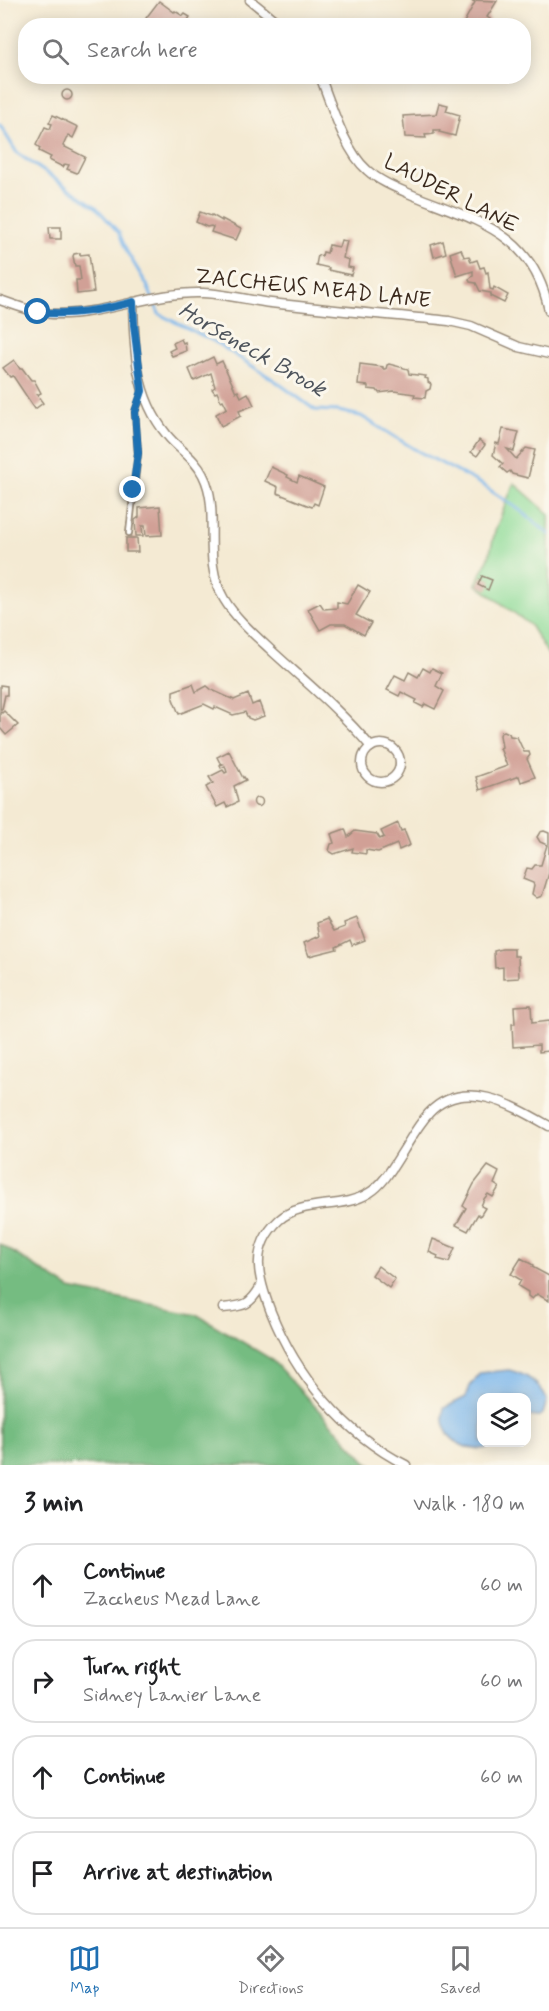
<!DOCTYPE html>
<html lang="en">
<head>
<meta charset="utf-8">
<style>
	:root { --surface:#fff; --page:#f6f6f6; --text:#202124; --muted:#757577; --line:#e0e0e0; --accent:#1f6fb2 }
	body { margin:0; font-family:Mynerve,sans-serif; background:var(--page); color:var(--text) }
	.controls { position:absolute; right:18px; bottom:18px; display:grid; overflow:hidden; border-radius:12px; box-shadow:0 3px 15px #0003 }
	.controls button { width:54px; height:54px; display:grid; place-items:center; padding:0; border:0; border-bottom:2px solid var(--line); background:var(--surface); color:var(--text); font:30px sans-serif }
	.stop { position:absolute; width:18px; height:18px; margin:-14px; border:4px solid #1f6fb2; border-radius:50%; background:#fff }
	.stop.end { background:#1f6fb2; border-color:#fff; box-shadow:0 2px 6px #0008 }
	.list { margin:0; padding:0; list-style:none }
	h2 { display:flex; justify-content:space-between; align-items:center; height:78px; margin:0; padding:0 24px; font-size:26px }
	h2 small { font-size:20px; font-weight:400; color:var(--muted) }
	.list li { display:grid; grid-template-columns:39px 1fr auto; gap:18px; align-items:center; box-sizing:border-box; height:84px; margin:0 12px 12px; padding:0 12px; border:2px solid var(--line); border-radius:24px }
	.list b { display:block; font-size:22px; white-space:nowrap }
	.list p { margin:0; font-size:20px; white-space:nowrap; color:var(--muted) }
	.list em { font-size:20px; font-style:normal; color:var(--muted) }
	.icon { flex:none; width:33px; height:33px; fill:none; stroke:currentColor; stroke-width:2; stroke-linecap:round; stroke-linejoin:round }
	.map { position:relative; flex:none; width:549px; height:1465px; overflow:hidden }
	.search { position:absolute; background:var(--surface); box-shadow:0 3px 15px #0003; left:18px; right:18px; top:18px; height:66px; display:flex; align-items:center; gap:15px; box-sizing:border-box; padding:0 21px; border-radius:24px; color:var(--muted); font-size:22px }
	.sheet { height:462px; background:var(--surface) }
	nav { display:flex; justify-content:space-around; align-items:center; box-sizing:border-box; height:84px; border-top:2px solid var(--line); background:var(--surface); font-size:16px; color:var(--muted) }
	nav a { display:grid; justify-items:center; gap:3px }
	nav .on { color:var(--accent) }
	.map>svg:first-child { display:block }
	.green { fill:#90dc99; stroke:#66835c; stroke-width:1.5 }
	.forest { fill:#74bc81; stroke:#587350; stroke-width:1.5 }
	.water { fill:#79b5eb; stroke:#5a7084; stroke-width:1.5 }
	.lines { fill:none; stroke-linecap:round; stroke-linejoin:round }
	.stream { stroke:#79b5eb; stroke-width:3 }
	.building { fill:#d1a096 }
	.service-casing { stroke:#988a78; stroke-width:8 }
	.minor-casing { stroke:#988a78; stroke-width:11 }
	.service { stroke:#fff; stroke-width:4.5 }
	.minor { stroke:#fff; stroke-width:8 }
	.route { stroke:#1f6fb2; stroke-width:8 }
	.labels { text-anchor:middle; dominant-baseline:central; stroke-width:6; stroke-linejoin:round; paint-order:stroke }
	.street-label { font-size:22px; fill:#3b2a1e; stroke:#fbf7ec }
	.water-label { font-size:24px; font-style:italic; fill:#4e545c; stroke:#fbf7ec }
</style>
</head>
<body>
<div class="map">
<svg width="549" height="1465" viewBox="0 0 549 1465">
	<rect width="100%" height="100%" fill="#fbf7ec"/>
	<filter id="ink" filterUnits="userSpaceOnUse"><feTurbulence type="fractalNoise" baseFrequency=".0167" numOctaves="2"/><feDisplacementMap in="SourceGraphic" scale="12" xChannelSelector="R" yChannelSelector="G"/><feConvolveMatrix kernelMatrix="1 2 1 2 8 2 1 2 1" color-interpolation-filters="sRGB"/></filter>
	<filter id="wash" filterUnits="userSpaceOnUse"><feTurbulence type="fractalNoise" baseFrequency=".008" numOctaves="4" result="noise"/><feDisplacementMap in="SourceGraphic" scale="24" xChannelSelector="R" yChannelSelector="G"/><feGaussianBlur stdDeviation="1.35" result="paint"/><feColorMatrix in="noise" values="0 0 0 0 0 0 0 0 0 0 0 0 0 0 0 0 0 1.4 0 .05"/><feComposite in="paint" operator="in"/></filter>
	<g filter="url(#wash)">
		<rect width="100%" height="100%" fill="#f4ead3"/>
		<polygon class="green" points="514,483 549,514 549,656 530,625 476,584 489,557 495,531"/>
		<polygon class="forest" points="0,1244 70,1289 196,1314 271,1359 368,1463 373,1465 0,1465"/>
		<path class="water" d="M509,1370C526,1374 540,1383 547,1400L543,1414L537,1417L527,1416L526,1398H482V1442L499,1443C474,1460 435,1439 444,1408L466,1397L470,1386L480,1373Z"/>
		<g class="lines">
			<polyline class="stream" points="0,125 17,153 96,207 119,233 127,252 147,285 159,314 215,342 274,380 315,410 338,411 361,416 416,450 481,484 521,511 549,534"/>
		</g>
		<g id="blocks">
			<g class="building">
				<polygon points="471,0 497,1 487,17 490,19 487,26 462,26 475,2"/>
				<polygon points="159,1 174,12 175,11 183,16 185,14 190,17 188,20 195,26 164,26 165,24 158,19 155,24 146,18"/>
				<circle cx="67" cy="95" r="5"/>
				<polygon points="439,103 448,105 446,111 460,115 455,136 439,132 440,130 434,130 434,134 425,135 426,138 405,137 403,116 436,114"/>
				<polygon points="53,115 78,127 73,138 68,135 63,146 85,157 77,173 67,169 69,165 65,164 63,167 49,160 51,157 39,151 40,148 36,145 45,127 50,129 52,124 49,123"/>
				<polygon points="200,212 211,216 212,215 222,221 222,219 241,229 236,240 211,232 213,227 211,226 207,227 196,222"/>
				<polygon points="49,227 61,227 61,239 50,239"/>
				<polygon points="341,240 347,241 343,258 349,260 348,267 353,268 351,275 328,270 329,268 316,265 318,255 322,256 323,252 327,253 329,245 339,247"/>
				<polygon points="443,241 446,253 434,257 431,245"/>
				<polygon points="461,249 464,257 469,256 471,262 477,260 480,268 484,267 486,273 488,272 490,289 493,290 494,287 508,295 504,303 490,296 491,293 480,291 476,283 470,282 469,279 473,276 473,271 457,276 450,253"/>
				<polygon points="80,253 80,255 89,254 94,292 77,294 76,280 81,280 79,266 75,266 73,256 74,254"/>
				<polygon points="181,339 183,343 185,342 186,351 172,356 169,351 175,348 173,343"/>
				<polygon points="213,357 216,364 222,361 236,392 238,391 241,397 248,393 254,405 239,411 241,416 221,426 216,414 227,408 223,400 221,401 217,392 215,393 212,389 215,387 211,373 194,381 189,369"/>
				<polygon points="14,360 20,369 22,368 31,380 34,380 41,393 37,395 43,403 35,409 13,376 10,377 3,368"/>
				<polygon points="360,364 383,367 383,369 386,369 387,365 389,364 408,369 409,374 426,376 425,378 428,379 428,382 431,384 430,389 426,391 425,398 414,397 415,394 394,391 379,393 377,390 368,389 368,386 358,385"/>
				<polygon points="503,429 519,432 514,451 507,449 516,459 526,448 535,450 528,478 512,474 510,471 507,473 500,467 503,464 493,455 496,443 499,444"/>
				<polygon points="479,440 485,445 477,456 471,452"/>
				<polygon points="271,467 288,475 287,477 297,482 299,476 324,487 318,505 314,503 312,507 277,493 278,487 265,481"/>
				<polygon points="160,506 162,535 146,536 145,526 142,526 143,536 136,536 135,520 139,517 139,508"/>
				<polygon points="126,538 137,538 138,552 126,552"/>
				<polygon points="482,576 492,580 488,590 478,585"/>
				<polygon points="358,585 370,592 356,615 371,623 364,635 345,624 331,624 320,630 308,609 320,603 324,609 337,608 337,602 347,604"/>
				<polygon points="423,668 430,672 432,668 442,673 436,686 444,691 435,709 425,704 423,707 415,703 417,700 401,692 399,696 387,690 395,675 405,680 409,672 418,677"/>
				<polygon points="193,684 196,692 207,686 212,690 234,700 248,694 252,705 259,702 264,716 253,720 248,718 245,712 233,715 215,707 214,709 204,704 179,714 173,699 173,691"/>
				<polygon points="0,685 7,686 7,695 5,695 2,709 0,709"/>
				<polygon points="0,711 2,713 4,711 18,725 6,735 0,728"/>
				<polygon points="504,731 509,733 510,736 517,737 524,752 529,752 530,755 527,759 535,777 521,782 519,776 480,790 476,777 507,766 500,748 502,747 500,735 501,732"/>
				<polygon points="229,751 243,778 244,777 246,780 234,786 238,802 227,807 225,803 217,807 206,787 213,783 209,777 223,770 225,773 227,772 225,766 221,768 220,765 223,764 220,763 217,757"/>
				<circle cx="258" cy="802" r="4.5"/>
				<polygon points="398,823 401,831 404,830 410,845 399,850 397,844 378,852 366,850 366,854 352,852 353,848 334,854 329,851 331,844 334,843 331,834 345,829 348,837 355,831 377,834 380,839 384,837 381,831"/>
				<polygon points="544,831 549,833 549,873 542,896 537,898 532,894 534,885 533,883 523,879 527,868 532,869 535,865 541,865 547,845 540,842 537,837 540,832"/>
				<polygon points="357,918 365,940 352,945 350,940 336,947 337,949 309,956 304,943 320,936 317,923 327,919 334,931 345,927 344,923"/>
				<polygon points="502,949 514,949 514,956 518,956 519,978 503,979 503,967 495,968 494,951"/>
				<polygon points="531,1005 532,1023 549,1021 549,1051 539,1052 539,1045 513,1047 512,1024 515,1024 514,1006"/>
				<polygon points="488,1166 499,1172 494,1184 499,1187 493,1197 488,1194 484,1199 481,1206 485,1208 480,1216 478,1214 468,1231 456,1225 466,1208 463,1206 474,1184"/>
				<polygon points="433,1239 455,1248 449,1262 437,1259 438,1256 429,1252"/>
				<polygon points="521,1258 533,1265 532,1267 549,1276 549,1301 537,1294 532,1299 528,1296 528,1292 518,1286 521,1280 511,1274"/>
				<polygon points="378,1266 395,1279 389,1288 372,1275"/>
			</g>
		</g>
	</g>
	<g filter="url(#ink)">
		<use href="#blocks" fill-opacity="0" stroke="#988a78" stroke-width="1.5"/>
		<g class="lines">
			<defs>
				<polyline id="service" points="129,533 138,453 135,412 143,391"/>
				<g id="minor">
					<polyline points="250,0 282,26"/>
					<path d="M320,76C331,104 345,151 367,170C380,182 399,189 415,196C480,222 534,234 549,311"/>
					<path d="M0,300C17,306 35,313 53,314C104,316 152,291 203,293C226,294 248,300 271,303C330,310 389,315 449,321L471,326L519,347L549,354"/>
					<path d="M133,302C134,350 135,396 167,435C178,449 195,458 203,475C222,512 200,559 224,599C236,619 256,636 273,652C307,683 342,712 371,747"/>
					<circle cx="381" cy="763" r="19"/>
					<path d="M223,1308C245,1306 250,1305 261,1286"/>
					<path d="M406,1465C344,1434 296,1375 271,1312C258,1278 249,1248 279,1220C302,1199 342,1210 369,1193C384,1184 394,1165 403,1151C411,1138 418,1125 429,1113C464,1076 514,1106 549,1126"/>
				</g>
			</defs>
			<use href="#service" class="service-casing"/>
			<use href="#minor" class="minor-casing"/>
			<use href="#service" class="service"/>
			<use href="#minor" class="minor"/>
		</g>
	</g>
	<g class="lines" filter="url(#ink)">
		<path class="route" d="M38,312C70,316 102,310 133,302L134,325L142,391L135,412L138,453L133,490"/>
	</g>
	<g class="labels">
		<g class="street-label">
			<text transform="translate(451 194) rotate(27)">LAUDER LANE</text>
			<text transform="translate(313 289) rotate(6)">ZACCHEUS MEAD LANE</text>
		</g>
		<g class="water-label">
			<text transform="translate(252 350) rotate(30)">Horseneck Brook</text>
		</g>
	</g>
</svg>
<div class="controls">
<button><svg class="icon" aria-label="layers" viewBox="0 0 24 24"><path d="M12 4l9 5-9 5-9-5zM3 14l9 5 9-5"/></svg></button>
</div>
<div class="stop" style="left:38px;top:312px"></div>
<div class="stop end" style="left:133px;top:490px"></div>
<div class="search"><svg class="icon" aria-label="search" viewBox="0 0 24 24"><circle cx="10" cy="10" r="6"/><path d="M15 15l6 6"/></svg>Search here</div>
</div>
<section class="sheet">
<h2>3 min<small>Walk · 180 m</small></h2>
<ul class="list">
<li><svg class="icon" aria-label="ahead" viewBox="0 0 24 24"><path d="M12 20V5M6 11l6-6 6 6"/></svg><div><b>Continue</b><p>Zaccheus Mead Lane</p></div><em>60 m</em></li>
<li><svg class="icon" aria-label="right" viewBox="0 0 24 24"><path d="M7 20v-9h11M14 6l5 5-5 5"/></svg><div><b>Turn right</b><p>Sidney Lanier Lane</p></div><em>60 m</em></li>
<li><svg class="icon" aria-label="ahead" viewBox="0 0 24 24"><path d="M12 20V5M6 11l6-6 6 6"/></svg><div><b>Continue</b></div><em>60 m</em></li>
<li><svg class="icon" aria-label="arrive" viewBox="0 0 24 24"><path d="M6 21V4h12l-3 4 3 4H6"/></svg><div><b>Arrive at destination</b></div></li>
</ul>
</section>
<nav>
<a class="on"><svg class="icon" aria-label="map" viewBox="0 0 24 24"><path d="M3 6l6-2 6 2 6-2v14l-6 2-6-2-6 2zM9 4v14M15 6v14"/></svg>Map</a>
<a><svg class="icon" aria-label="directions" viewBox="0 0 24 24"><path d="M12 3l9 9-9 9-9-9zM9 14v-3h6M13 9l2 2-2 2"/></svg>Directions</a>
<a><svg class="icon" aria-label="saved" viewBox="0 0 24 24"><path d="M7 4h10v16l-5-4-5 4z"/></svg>Saved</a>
</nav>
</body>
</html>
